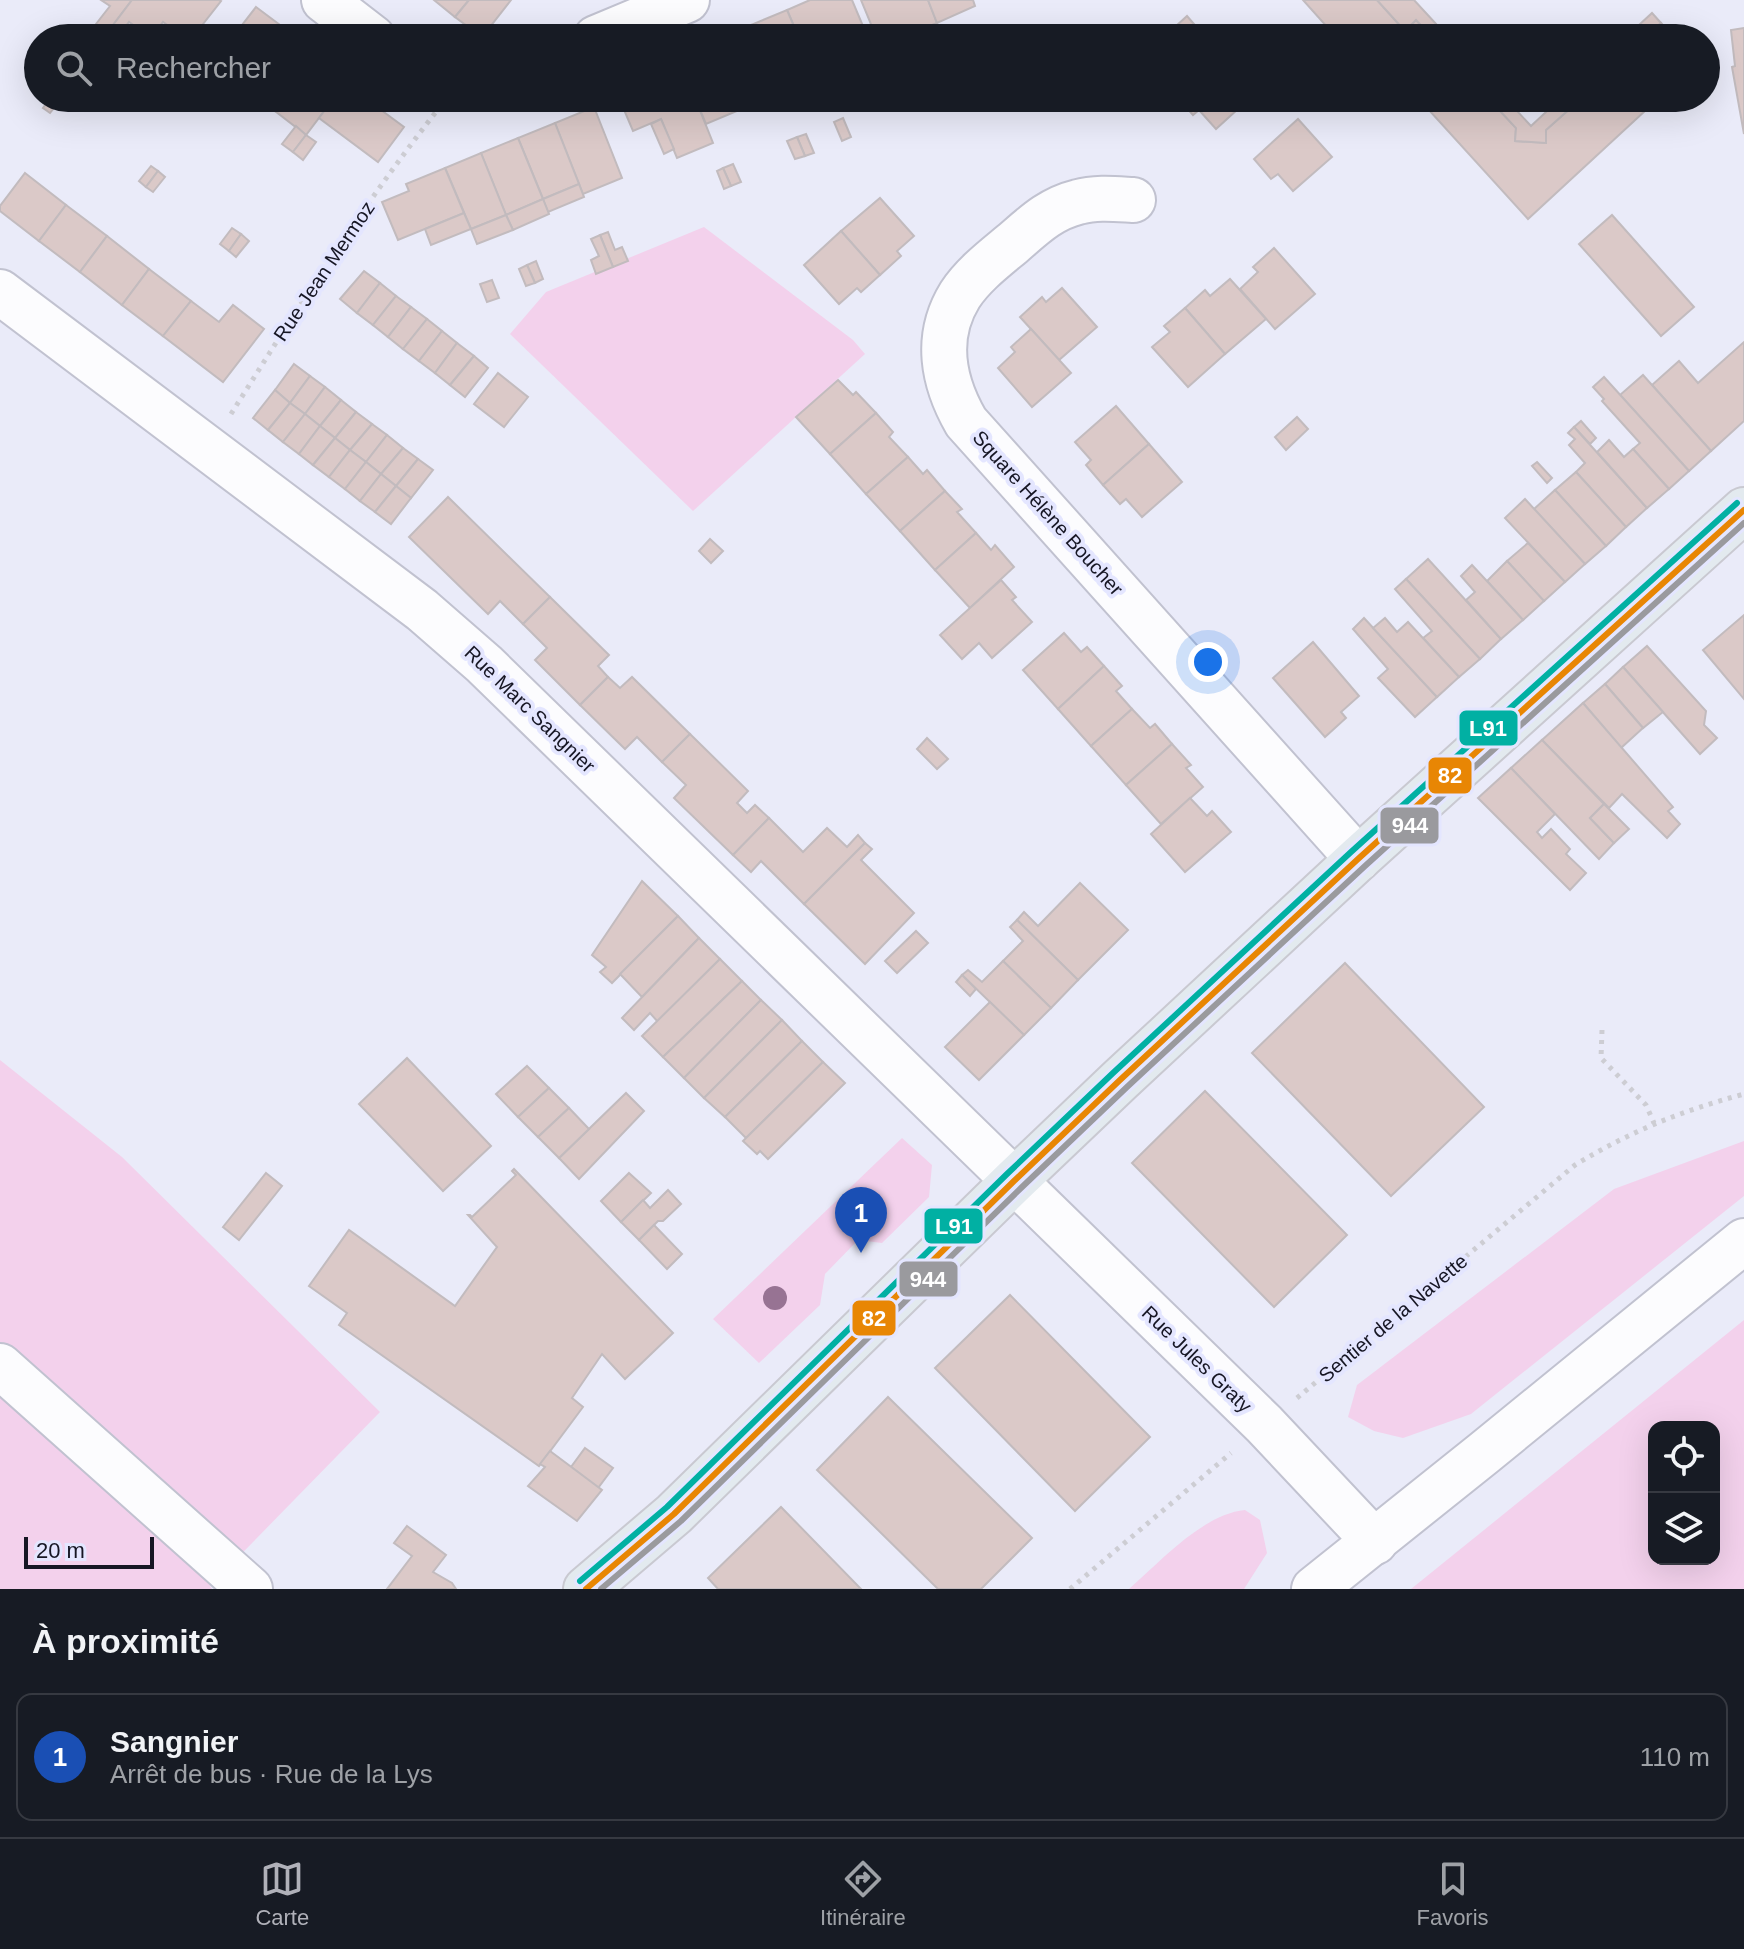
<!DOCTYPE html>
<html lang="fr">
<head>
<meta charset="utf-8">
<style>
	:root { --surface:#171b24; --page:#20242c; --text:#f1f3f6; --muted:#9ea1a6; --line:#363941; --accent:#b0b1b9 }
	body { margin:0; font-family:Helvetica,sans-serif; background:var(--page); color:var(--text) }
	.controls { position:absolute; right:24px; bottom:24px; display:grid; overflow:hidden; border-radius:16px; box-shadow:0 8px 32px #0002 }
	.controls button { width:72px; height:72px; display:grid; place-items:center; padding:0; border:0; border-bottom:2px solid var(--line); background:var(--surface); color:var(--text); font:40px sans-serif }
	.scale { position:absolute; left:24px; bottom:20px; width:130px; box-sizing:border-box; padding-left:8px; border:4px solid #161624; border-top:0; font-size:22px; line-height:28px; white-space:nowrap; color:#161624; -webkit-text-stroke:6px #e4e6ff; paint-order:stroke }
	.you { position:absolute; left:1208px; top:662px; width:28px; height:28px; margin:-20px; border:6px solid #fff; border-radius:50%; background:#1a73e8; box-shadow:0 0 0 12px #1a73e833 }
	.badge { display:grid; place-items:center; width:52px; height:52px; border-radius:50%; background:var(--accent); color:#fff; font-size:26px; font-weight:700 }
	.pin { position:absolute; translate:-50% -66px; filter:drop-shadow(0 2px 4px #0008) }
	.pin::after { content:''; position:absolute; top:42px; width:28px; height:24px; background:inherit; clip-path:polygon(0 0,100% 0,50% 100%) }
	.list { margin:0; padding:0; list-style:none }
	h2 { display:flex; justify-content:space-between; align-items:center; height:104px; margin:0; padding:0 32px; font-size:34px }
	h2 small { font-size:26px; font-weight:400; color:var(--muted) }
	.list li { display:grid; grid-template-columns:52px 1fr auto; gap:24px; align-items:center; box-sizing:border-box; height:128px; margin:0 16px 16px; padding:0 16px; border:2px solid var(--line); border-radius:16px }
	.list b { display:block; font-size:30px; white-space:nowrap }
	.list p { margin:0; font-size:26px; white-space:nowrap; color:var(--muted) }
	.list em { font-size:26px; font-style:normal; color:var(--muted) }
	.icon { flex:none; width:44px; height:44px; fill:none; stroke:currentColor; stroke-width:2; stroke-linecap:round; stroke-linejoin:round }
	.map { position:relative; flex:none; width:1744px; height:1589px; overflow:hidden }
	.search { position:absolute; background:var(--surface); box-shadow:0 8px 32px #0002; left:24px; right:24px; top:24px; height:88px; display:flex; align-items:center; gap:20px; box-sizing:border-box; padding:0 28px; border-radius:44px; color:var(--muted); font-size:30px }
	.sheet { height:248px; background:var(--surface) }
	nav { display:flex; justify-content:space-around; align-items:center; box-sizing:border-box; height:112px; border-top:2px solid var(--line); background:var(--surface); font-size:22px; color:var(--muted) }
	nav a { display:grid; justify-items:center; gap:4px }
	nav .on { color:var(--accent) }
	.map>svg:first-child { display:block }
	.green { fill:#f3d1ec; fill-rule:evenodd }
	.building { fill:#dbc9c8; stroke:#c2bbbe; stroke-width:2 }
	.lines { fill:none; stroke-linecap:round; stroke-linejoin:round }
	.minor-casing { stroke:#c1c2d0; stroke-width:48 }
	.major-casing { stroke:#c9c9d1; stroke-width:48 }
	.path { stroke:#cdcdd3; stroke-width:5; stroke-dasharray:4 6; stroke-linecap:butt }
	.minor { stroke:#fcfcfe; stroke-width:44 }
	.major { stroke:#e3eaef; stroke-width:44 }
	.bus-1-casing { stroke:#e4e6ff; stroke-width:12 }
	.bus-2-casing { stroke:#e4e6ff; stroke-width:12 }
	.bus-3-casing { stroke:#e4e6ff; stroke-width:12 }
	.bus-1 { stroke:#e88604; stroke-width:6 }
	.bus-2 { stroke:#9a9a9e; stroke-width:6 }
	.bus-3 { stroke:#01b0a3; stroke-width:6 }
	.tree { fill:#977393 }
	.labels { text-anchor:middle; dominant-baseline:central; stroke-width:8; stroke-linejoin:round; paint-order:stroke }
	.street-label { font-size:20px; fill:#161624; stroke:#e4e6ff }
	.line-badge { stroke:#e4e6ff; stroke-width:3 }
	.badge-label { font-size:22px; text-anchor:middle; font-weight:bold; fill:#fff }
</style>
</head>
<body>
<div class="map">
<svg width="1744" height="1589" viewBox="0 0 1744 1589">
	<rect width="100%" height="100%" fill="#eaebf9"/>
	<g class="green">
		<polygon points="704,227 853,340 865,354 693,511 510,334 546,292"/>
		<polygon points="0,1060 122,1157 380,1412 210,1586 212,1589 0,1589"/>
		<polygon points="902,1138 932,1165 929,1197 882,1243 858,1240 825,1274 820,1305 759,1363 713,1319"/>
		<polygon points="1744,1141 1744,1196 1471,1414 1403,1438 1374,1431 1348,1417 1357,1385 1614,1189"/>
		<path d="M1744,1320V1589H1411ZM1654,1427H1714V1559H1654Z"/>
		<path d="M1245,1510L1260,1520L1267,1553L1244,1589H1129C1161,1561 1203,1514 1245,1510Z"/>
	</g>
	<g class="building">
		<polygon points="101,0 132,0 107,33 96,24 110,6"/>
		<polygon points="132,0 219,0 221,1 192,38 185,38 163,22 151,38 129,22 117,38 114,38 107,33"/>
		<polygon points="434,0 469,0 455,17"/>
		<polygon points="469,0 511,0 482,37 455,17"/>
		<polygon points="810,0 852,0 868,38 799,38 787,10"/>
		<polygon points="861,0 928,0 937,23 899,38 896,38 892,27 875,34"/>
		<polygon points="928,0 973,0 975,6 937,23"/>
		<polygon points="1303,0 1377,0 1405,31 1416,20 1433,38 1337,38"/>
		<polygon points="1377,0 1414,0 1449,38 1433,38 1416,20 1405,31"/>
		<polygon points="256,7 288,31 283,38 232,38"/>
		<polygon points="787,10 799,38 756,38 751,25"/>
		<polygon points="1652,13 1661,23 1645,38 1625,38"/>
		<polygon points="1187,16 1206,38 1163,38"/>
		<polygon points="1661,23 1675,38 1645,38"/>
		<polygon points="751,25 756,38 720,38"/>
		<polygon points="1744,28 1744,134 1732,67 1735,66 1731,30"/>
		<polygon points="50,98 62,98 50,113 43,108"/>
		<polygon points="258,98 285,98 275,111"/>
		<polygon points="285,98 334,98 306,135 275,111"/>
		<polygon points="334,98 378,98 381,100 377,107 404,127 378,162 319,118"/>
		<polygon points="619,98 695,98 713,143 677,158 661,119 633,131"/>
		<polygon points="695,98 739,98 744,108 706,124"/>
		<polygon points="1178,98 1250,98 1216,129 1199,110 1193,115"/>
		<polygon points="1418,98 1488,98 1516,128 1515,141 1546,143 1546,130 1573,106 1586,106 1586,98 1659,98 1528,219"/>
		<polygon points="1488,98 1505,98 1531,126 1561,98 1586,98 1586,106 1573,106 1546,130 1546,143 1515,141 1516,128"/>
		<polygon points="594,107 622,178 583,194 555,123"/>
		<polygon points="843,118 851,137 842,141 834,122"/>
		<polygon points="661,119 674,149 664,154 651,124"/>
		<polygon points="1298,119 1332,157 1293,191 1278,174 1271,179 1254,159"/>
		<polygon points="555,123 579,184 543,199 518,138"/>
		<polygon points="296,126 306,135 293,152 282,144"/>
		<polygon points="806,134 814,153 805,156 797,137"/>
		<polygon points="306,135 316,142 303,160 293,152"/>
		<polygon points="797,137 805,156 795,159 787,141"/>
		<polygon points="518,138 543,199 506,215 481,153"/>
		<polygon points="481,153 506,215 471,229 445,168"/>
		<polygon points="733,164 741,182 731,186 723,168"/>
		<polygon points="151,166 158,171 146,187 139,181"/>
		<polygon points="445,168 464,213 398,240 382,202 409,191 406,184"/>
		<polygon points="723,168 731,186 724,189 717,171"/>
		<polygon points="158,171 165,177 153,192 146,187"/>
		<polygon points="25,173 66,205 39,241 0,211 0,206"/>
		<polygon points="579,184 584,197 548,212 543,199"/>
		<polygon points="880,198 914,236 897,251 901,256 880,275 841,231"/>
		<polygon points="543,199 549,214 513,230 506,215"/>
		<polygon points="66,205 107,236 80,272 39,241"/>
		<polygon points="464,213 471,229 431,245 425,229"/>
		<polygon points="506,215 513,230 477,244 471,229"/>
		<polygon points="1612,215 1694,307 1661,336 1579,244"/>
		<polygon points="232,228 241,234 229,251 220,244"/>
		<polygon points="841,231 880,275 861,292 857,288 839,304 804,265"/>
		<polygon points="608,232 615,250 622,247 628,261 613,267 600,235"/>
		<polygon points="241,234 249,241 236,257 229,251"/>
		<polygon points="600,235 613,267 596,274 591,260 599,256 591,239"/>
		<polygon points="107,236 149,269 122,305 80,272"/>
		<polygon points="1274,248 1315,294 1275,329 1240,289 1258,272 1253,267"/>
		<polygon points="536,261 543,279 535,283 527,265"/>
		<polygon points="527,265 535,283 526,286 519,269"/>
		<polygon points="149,269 191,301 163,336 122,305"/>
		<polygon points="364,271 380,283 357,313 340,299"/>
		<polygon points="1230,279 1266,319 1225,354 1185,308 1205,290 1210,296"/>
		<polygon points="492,280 499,298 487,302 480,284"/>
		<polygon points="380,283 396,296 373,325 357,313"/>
		<polygon points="1062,288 1097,327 1059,360 1020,317 1042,297 1046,302"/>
		<polygon points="396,296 411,307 388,337 373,325"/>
		<polygon points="191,301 219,322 233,305 264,329 223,382 163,336"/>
		<polygon points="411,307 427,319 403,349 388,337"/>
		<polygon points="1185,308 1225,354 1188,387 1152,347 1170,332 1164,326"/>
		<polygon points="427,319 442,331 419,361 403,349"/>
		<polygon points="1031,329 1071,373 1032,407 998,368 1015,352 1011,347"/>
		<polygon points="442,331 457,343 435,373 419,361"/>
		<polygon points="1744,342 1744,421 1711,451 1652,385 1679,361 1698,383"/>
		<polygon points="457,343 474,356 450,385 435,373"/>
		<polygon points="474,356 488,368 465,397 450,385"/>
		<polygon points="294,364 310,376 290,403 275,390"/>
		<polygon points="498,373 528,397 504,427 474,404"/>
		<polygon points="1643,375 1711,451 1689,471 1620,395"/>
		<polygon points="310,376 325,387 305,414 290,403"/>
		<polygon points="1604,377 1689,471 1669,489 1633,449 1640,443 1602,401 1604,399 1593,387"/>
		<polygon points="838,380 853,395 856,392 876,413 830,454 796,417"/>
		<polygon points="325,387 341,400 320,426 305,414"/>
		<polygon points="275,390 290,403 268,430 253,418"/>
		<polygon points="341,400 356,412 335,438 320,426"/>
		<polygon points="290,403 305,414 283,442 268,430"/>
		<polygon points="1116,406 1149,444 1103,485 1086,465 1091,460 1075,442"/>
		<polygon points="356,412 372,424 350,450 335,438"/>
		<polygon points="876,413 893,432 889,437 908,457 866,494 830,454"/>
		<polygon points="305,414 320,426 299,454 283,442"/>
		<polygon points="1297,417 1308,429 1286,450 1275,437"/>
		<polygon points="1581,421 1596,438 1590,444 1574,427"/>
		<polygon points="372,424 387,435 366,462 350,450"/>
		<polygon points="320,426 335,438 313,465 299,454"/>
		<polygon points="1574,427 1647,508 1626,527 1576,472 1585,463 1569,445 1575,439 1568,433"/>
		<polygon points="387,435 403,448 381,474 366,462"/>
		<polygon points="335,438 350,450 329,477 313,465"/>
		<polygon points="1609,440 1624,457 1633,449 1669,489 1647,508 1597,452"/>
		<polygon points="1149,444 1182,482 1142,517 1126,499 1120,504 1103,485"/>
		<polygon points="403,448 418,459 396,486 381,474"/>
		<polygon points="350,450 366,462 345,489 329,477"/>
		<polygon points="908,457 923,474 927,470 945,491 900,531 866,494"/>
		<polygon points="418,459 433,470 411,498 396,486"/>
		<polygon points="366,462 381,474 360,501 345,489"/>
		<polygon points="1537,462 1552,478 1547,483 1532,466"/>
		<polygon points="1576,472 1626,527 1606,546 1555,490"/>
		<polygon points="381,474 396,486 375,512 360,501"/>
		<polygon points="396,486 411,498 391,524 375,512"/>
		<polygon points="1555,490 1606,546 1585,564 1534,509"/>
		<polygon points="945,491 962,509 957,512 976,533 935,570 900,531"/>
		<polygon points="448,497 550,597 523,624 500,601 488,614 409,537"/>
		<polygon points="1525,499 1585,564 1565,582 1505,518"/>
		<polygon points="976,533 991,550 995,545 1014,567 970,608 935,570"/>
		<polygon points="710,539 723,551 711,563 699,551"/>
		<polygon points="1528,543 1565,582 1544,601 1507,561"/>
		<polygon points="1428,559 1501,639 1480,659 1406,579"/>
		<polygon points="1507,561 1544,601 1523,620 1487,581"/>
		<polygon points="1472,565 1523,620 1501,639 1466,600 1475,592 1461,576"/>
		<polygon points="1406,579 1480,659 1459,677 1423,638 1432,631 1395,589"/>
		<polygon points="1001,580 1016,597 1012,600 1032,622 992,658 979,643 962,659 940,635"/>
		<polygon points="550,597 609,655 598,666 608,677 580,705 535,660 547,648 523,624"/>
		<polygon points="1744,615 1744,699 1703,650"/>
		<polygon points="1364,618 1437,697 1415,717 1378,678 1388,669 1353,629"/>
		<polygon points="1385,618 1397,632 1408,622 1459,677 1437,697 1373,628"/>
		<polygon points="1064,633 1081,652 1087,647 1104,666 1058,709 1023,670"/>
		<polygon points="1313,642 1359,696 1341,712 1346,718 1325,737 1273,678"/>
		<polygon points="1647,646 1706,711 1704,725 1717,738 1700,754 1623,667"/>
		<polygon points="1104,666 1122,686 1116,691 1132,709 1091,746 1058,709"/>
		<polygon points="1623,667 1663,712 1643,728 1605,684"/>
		<polygon points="608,677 620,688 632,677 690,734 662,762 637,737 625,749 580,705"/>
		<polygon points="1605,684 1643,728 1621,748 1583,703"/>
		<polygon points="1583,703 1673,807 1668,811 1680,824 1667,838 1622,794 1609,808 1542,740"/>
		<polygon points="1132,709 1150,728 1155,724 1172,744 1126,785 1091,746"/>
		<polygon points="690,734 748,791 737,803 747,813 755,805 769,818 733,855 674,798 686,785 662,762"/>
		<polygon points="927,738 948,759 937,769 917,749"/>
		<polygon points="1542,740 1604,804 1590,818 1614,843 1599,859 1511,768"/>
		<polygon points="1172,744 1191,765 1186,768 1203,787 1161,824 1126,785"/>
		<polygon points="1511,768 1555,814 1537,832 1542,838 1551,829 1570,849 1566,854 1586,873 1570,890 1478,798"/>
		<polygon points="1190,798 1207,816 1212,811 1231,832 1185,872 1151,834"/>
		<polygon points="1604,804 1629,829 1614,843 1590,818"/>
		<polygon points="769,818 803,852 827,828 847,847 858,835 865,843 804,904 761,861 751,872 733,855"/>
		<polygon points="865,843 872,849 861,860 914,913 865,964 804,904"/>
		<polygon points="642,881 678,916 612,983 600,972 606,967 592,955"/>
		<polygon points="1080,883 1128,930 1078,980 1017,920 1024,912 1038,926"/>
		<polygon points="678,916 699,938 642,997 620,974"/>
		<polygon points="1017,920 1078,980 1051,1008 1003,961 1023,941 1010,927"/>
		<polygon points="916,931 928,943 897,973 885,961"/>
		<polygon points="699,938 720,959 658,1022 650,1013 634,1030 622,1018"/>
		<polygon points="720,959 742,981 663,1057 642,1036"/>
		<polygon points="1003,961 1051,1008 1024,1035 962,975 968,970 982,982"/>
		<polygon points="1345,963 1484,1107 1391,1196 1252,1053"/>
		<polygon points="962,975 976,989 970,996 956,982"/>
		<polygon points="742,981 761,1000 684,1078 663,1057"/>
		<polygon points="761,1000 782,1020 704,1098 684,1078"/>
		<polygon points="990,1002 1024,1035 979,1080 945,1047"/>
		<polygon points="782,1020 802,1041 725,1117 704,1098"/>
		<polygon points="802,1041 823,1062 746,1138 725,1117"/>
		<polygon points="407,1058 491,1146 443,1191 359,1104"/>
		<polygon points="823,1062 845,1083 768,1159 760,1151 757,1154 743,1141"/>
		<polygon points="527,1066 549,1088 518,1117 496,1094"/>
		<polygon points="549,1088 569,1108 538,1137 518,1117"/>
		<polygon points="1205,1091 1347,1235 1274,1307 1132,1163"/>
		<polygon points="626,1093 644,1111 579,1179 559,1158"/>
		<polygon points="569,1108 589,1129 559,1158 538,1137"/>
		<polygon points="514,1169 673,1333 625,1379 602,1354 572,1398 583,1407 539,1466 339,1325 347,1313 309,1286 349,1230 455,1306 497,1247 468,1215 470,1215 472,1217 516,1175 512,1171"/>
		<polygon points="266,1173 282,1186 239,1240 223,1227"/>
		<polygon points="629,1173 651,1193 621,1222 601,1201"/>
		<polygon points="668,1190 681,1204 663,1221 658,1221 639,1240 621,1222 643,1200 650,1208"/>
		<polygon points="654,1225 682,1254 667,1269 639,1240"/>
		<polygon points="1010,1295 1150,1437 1075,1511 935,1368"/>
		<polygon points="888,1397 1032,1538 981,1589 938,1589 817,1470"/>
		<polygon points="585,1448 613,1468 598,1488 571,1467"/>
		<polygon points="550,1451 602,1490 577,1521 528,1486 545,1467 540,1464"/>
		<polygon points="781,1507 861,1589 718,1589 708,1578"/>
		<polygon points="407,1526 446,1555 433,1572 452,1583 456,1589 387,1589 412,1556 394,1543"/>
	</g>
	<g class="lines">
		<defs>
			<g id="minor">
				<polyline points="324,0 373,38"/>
				<polyline points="596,38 687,0"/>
				<path d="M1133,200C1115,199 1096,197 1078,202C1050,209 1034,225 1012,244C994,259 973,275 960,295C934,337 943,382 966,422L1358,859"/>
				<polyline points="0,292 422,610 484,664 1264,1424 1375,1542"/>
				<polyline points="0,1366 250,1589"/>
				<polyline points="1314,1589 1484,1453 1744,1241"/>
			</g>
			<polyline id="major" points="586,1589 674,1514 1014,1181 1120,1080 1358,859 1744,510"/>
		</defs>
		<use href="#minor" class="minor-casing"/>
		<use href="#major" class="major-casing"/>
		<g class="path">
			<path d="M231,414C299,306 367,198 447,98"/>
			<polyline points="1602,1030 1601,1058 1646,1105 1654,1123"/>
			<path d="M1297,1398L1575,1165C1631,1131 1681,1111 1744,1094"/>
			<polyline points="1070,1589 1231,1453"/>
		</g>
		<use href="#minor" class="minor"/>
		<use href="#major" class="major"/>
		<defs>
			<polyline id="bus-1" points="586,1589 674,1514 1014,1181 1120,1080 1358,859 1744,510"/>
			<polyline id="bus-2" points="601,1589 681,1521 1021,1188 1127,1087 1365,866 1744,523"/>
			<polyline id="bus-3" points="580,1581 667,1507 1007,1174 1113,1073 1351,852 1737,503"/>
		</defs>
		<use href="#bus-1" class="bus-1-casing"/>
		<use href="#bus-2" class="bus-2-casing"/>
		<use href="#bus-3" class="bus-3-casing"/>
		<use href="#bus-1" class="bus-1"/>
		<use href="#bus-2" class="bus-2"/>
		<use href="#bus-3" class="bus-3"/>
	</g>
	<g class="tree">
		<circle cx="869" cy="1208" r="12"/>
		<circle cx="775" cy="1298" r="12"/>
	</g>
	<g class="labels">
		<g class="street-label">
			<text transform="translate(324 271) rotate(-56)">Rue Jean Mermoz</text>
			<text transform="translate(1048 513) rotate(48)">Square Hélène Boucher</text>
			<text transform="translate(530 709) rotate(44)">Rue Marc Sangnier</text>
			<text transform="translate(1393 1318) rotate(-40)">Sentier de la Navette</text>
			<text transform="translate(1197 1359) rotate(44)">Rue Jules Graty</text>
		</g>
	</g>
	<g class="line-badge">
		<rect x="1458" y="709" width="61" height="38" rx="8" fill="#01b0a3"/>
		<rect x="1427" y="756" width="46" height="39" rx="8" fill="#e88604"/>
		<rect x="1379" y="806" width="61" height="39" rx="8" fill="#9a9a9e"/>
		<rect x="923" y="1207" width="61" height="38" rx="8" fill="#01b0a3"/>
		<rect x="898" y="1260" width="61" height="38" rx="8" fill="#9a9a9e"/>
		<rect x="851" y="1299" width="46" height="38" rx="8" fill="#e88604"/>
	</g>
	<g class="badge-label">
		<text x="1488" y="736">L91</text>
		<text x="1450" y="783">82</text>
		<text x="1410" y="833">944</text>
		<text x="954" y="1234">L91</text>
		<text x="928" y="1287">944</text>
		<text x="874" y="1326">82</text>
	</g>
</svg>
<div class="controls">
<button><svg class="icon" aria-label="locate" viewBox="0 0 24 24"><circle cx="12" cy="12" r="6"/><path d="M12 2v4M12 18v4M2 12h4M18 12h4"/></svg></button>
<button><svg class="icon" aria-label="layers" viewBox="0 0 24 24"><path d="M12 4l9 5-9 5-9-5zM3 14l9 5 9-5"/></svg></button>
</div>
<div class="scale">20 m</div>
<div class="you"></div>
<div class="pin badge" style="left:861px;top:1253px;background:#1a4fb4">1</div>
<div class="search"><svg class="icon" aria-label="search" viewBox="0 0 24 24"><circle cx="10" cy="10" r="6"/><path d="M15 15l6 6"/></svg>Rechercher</div>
</div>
<section class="sheet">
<h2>À proximité<small></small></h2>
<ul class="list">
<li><span class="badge" style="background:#1a4fb4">1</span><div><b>Sangnier</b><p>Arrêt de bus · Rue de la Lys</p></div><em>110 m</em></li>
</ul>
</section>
<nav>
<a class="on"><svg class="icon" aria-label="map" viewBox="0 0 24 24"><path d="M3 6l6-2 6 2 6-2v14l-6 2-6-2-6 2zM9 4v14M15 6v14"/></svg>Carte</a>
<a><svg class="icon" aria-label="directions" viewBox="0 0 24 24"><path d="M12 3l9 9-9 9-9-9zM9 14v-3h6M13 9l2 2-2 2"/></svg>Itinéraire</a>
<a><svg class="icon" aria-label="saved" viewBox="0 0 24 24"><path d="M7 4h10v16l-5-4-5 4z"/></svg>Favoris</a>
</nav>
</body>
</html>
